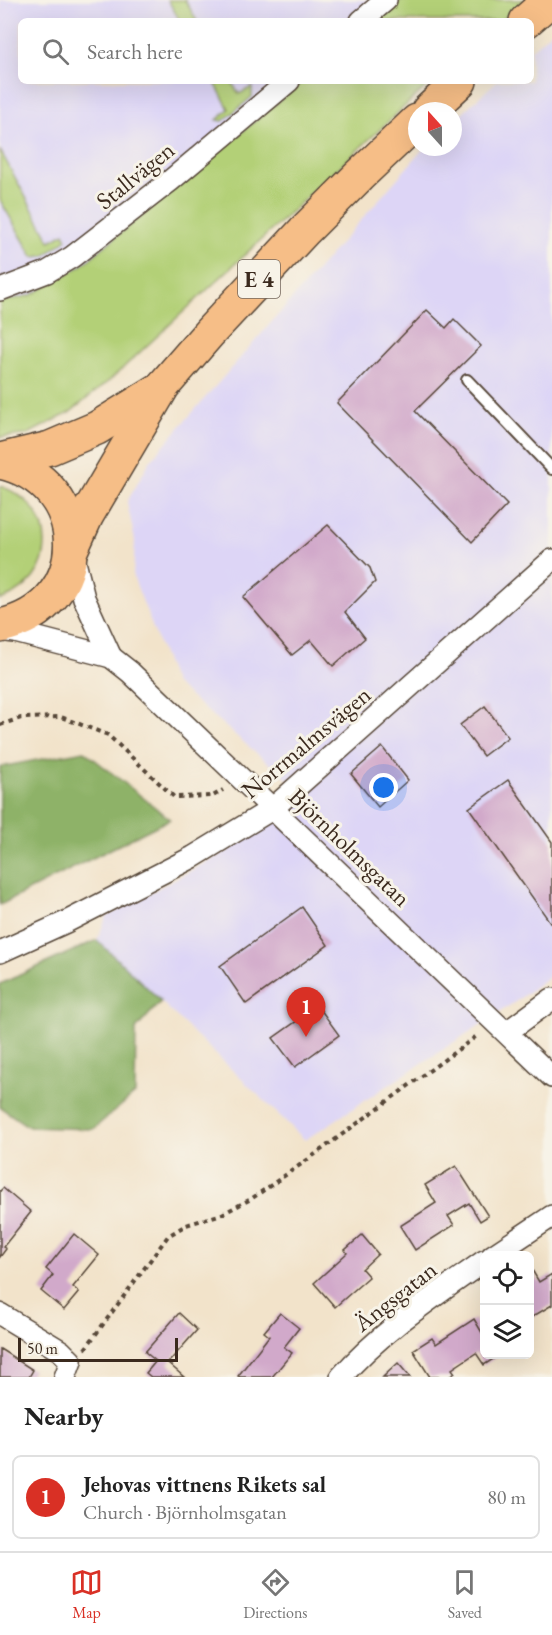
<!DOCTYPE html>
<html lang="en">
<head>
<meta charset="utf-8">
<style>
	:root { --surface:#fff; --page:#f2f2f2; --text:#222; --muted:#767676; --line:#e0e0e0; --accent:#d93025 }
	body { margin:0; font-family:"EB Garamond",serif; background:var(--page); color:var(--text) }
	.controls { position:absolute; right:18px; bottom:18px; display:grid; overflow:hidden; border-radius:9px; box-shadow:0 6px 24px #0002 }
	.controls button { width:54px; height:54px; display:grid; place-items:center; padding:0; border:0; border-bottom:2px solid var(--line); background:var(--surface); color:var(--text); font:30px sans-serif }
	.compass { position:absolute; left:408px; top:102px; width:54px; height:54px; border-radius:50%; background:var(--surface); box-shadow:0 6px 24px #0002; rotate:339deg }
	.scale { position:absolute; left:18px; bottom:15px; width:160px; box-sizing:border-box; padding-left:6px; border:3px solid #3b2a1e; border-top:0; font-size:16px; line-height:21px; white-space:nowrap; color:#3b2a1e; -webkit-text-stroke:4px #f7f3e8; paint-order:stroke }
	.you { position:absolute; left:384px; top:788px; width:21px; height:21px; margin:-15px; border:4px solid #fff; border-radius:50%; background:#1a73e8; box-shadow:0 0 0 9px #1a73e833 }
	.badge { display:grid; place-items:center; width:39px; height:39px; border-radius:50%; background:var(--accent); color:#fff; font-size:20px; font-weight:700 }
	.pin { position:absolute; translate:-50% -50px; filter:drop-shadow(0 2px 3px #0008) }
	.pin::after { content:''; position:absolute; top:32px; width:21px; height:18px; background:inherit; clip-path:polygon(0 0,100% 0,50% 100%) }
	.list { margin:0; padding:0; list-style:none }
	h2 { display:flex; justify-content:space-between; align-items:center; height:78px; margin:0; padding:0 24px; font-size:26px }
	h2 small { font-size:20px; font-weight:400; color:var(--muted) }
	.list li { display:grid; grid-template-columns:39px 1fr auto; gap:18px; align-items:center; box-sizing:border-box; height:84px; margin:0 12px 12px; padding:0 12px; border:2px solid var(--line); border-radius:9px }
	.list b { display:block; font-size:22px; white-space:nowrap }
	.list p { margin:0; font-size:20px; white-space:nowrap; color:var(--muted) }
	.list em { font-size:20px; font-style:normal; color:var(--muted) }
	.icon { flex:none; width:33px; height:33px; fill:none; stroke:currentColor; stroke-width:2; stroke-linecap:round; stroke-linejoin:round }
	.map { position:relative; flex:none; width:552px; height:1377px; overflow:hidden }
	.search { position:absolute; background:var(--surface); box-shadow:0 6px 24px #0002; left:18px; right:18px; top:18px; height:66px; display:flex; align-items:center; gap:15px; box-sizing:border-box; padding:0 21px; border-radius:9px; color:var(--muted); font-size:22px }
	.sheet { height:174px; background:var(--surface) }
	nav { display:flex; justify-content:space-around; align-items:center; box-sizing:border-box; height:84px; border-top:2px solid var(--line); background:var(--surface); font-size:16px; color:var(--muted) }
	nav a { display:grid; justify-items:center; gap:3px }
	nav .on { color:var(--accent) }
	.map>svg:first-child { display:block }
	.built { fill:#ddd5f6 }
	.green { fill:#b3d077; stroke:#777d4a; stroke-width:1.5 }
	.forest { fill:#8eb268; stroke:#646e43; stroke-width:1.5 }
	.building { fill:#d1a9ca }
	.lines { fill:none; stroke-linecap:round; stroke-linejoin:round }
	.lane-casing { stroke:#564638; stroke-width:14 }
	.street-casing { stroke:#564638; stroke-width:24 }
	.highway-casing { stroke:#564638; stroke-width:36 }
	.path { stroke:#564638; stroke-width:4; stroke-dasharray:4.5 4.5; stroke-linecap:butt }
	.lane { stroke:#fff; stroke-width:10 }
	.street { stroke:#fff; stroke-width:21 }
	.highway { stroke:#f6be87; stroke-width:33 }
	.labels { text-anchor:middle; dominant-baseline:central; stroke-width:6; stroke-linejoin:round; paint-order:stroke }
	.shield { fill:#f7f3e8; stroke:#73665b; stroke-width:1.5 }
	.shield-label { font-size:22px; font-weight:bold; fill:#3b2a1e }
	.street-label { font-size:24px; fill:#3b2a1e; stroke:#f7f3e8 }
</style>
</head>
<body>
<div class="map">
<svg width="552" height="1377" viewBox="0 0 552 1377">
	<rect width="100%" height="100%" fill="#f7f3e8"/>
	<filter id="ink" filterUnits="userSpaceOnUse"><feTurbulence type="fractalNoise" baseFrequency=".0167" numOctaves="2"/><feDisplacementMap in="SourceGraphic" scale="12" xChannelSelector="R" yChannelSelector="G"/><feConvolveMatrix kernelMatrix="1 2 1 2 8 2 1 2 1" color-interpolation-filters="sRGB"/></filter>
	<filter id="wash" filterUnits="userSpaceOnUse"><feTurbulence type="fractalNoise" baseFrequency=".008" numOctaves="4" result="noise"/><feDisplacementMap in="SourceGraphic" scale="24" xChannelSelector="R" yChannelSelector="G"/><feGaussianBlur stdDeviation="1.35" result="paint"/><feColorMatrix in="noise" values="0 0 0 0 0 0 0 0 0 0 0 0 0 0 0 0 0 1.4 0 .05"/><feComposite in="paint" operator="in"/></filter>
	<g filter="url(#wash)">
		<rect width="100%" height="100%" fill="#f2e3ca"/>
		<g class="built">
			<polygon points="0,0 412,0 386,21 21,21 21,81 315,81 77,279 0,306"/>
			<polygon points="552,31 552,974 518,1000 305,1140 97,940 107,916 229,850 305,794 174,683 133,576 135,541 127,502 150,461 425,147 453,147 453,121 497,81 531,81 531,50"/>
		</g>
		<g class="green">
			<polygon points="168,0 185,0 197,21 180,21"/>
			<polygon points="401,0 525,0 501,21 376,21"/>
			<polygon points="214,81 231,81 239,94 252,87 252,97 223,121 217,120 229,109"/>
			<polygon points="303,81 432,81 110,380 69,413 26,435 0,437 0,302 31,295 81,266"/>
			<polygon points="0,150 50,241 64,233 67,239 44,256 33,257 0,200"/>
			<path d="M0,486C60,506 60,581 0,600Z"/>
		</g>
		<g class="forest">
			<polygon points="84,751 170,819 0,905 0,767"/>
			<polygon points="97,940 161,1001 136,1029 135,1094 93,1129 29,1127 0,1107 0,984"/>
		</g>
		<g id="blocks">
			<g class="building">
				<polygon points="427,310 446,328 454,319 481,346 415,411 507,505 472,542 337,403"/>
				<polygon points="328,525 370,568 375,582 345,612 365,638 333,666 311,640 292,655 243,597"/>
				<polygon points="485,706 508,737 483,756 460,725"/>
				<polygon points="382,747 408,780 378,807 351,774"/>
				<polygon points="508,780 552,842 552,925 469,808"/>
				<polygon points="302,907 328,945 246,1004 220,966"/>
				<polygon points="318,1006 339,1035 295,1067 273,1038"/>
				<polygon points="456,1166 488,1216 480,1221 469,1203 448,1216 454,1225 415,1250 400,1226 436,1203 425,1185"/>
				<polygon points="3,1188 31,1212 3,1247 6,1249 0,1257 0,1191"/>
				<polygon points="74,1234 99,1255 73,1287 79,1292 64,1310 41,1291 53,1275 46,1269"/>
				<polygon points="362,1235 378,1254 362,1269 369,1277 335,1307 314,1283 347,1253 345,1250"/>
				<polygon points="532,1270 539,1282 552,1274 552,1305 532,1317 530,1313 530,1271"/>
				<polygon points="179,1313 197,1330 168,1363 184,1377 151,1377 146,1373 156,1361 145,1352"/>
				<polygon points="280,1313 299,1328 284,1347 292,1353 272,1377 240,1377 238,1376 269,1336 264,1332"/>
				<polygon points="474,1319 484,1336 484,1354 497,1354 498,1356 484,1365 476,1353 452,1369 455,1373 449,1377 430,1377 413,1350 432,1338 436,1344"/>
				<polygon points="0,1349 33,1370 29,1377 0,1377"/>
				<polygon points="398,1363 410,1377 383,1377"/>
			</g>
		</g>
	</g>
	<g filter="url(#ink)">
		<use href="#blocks" fill-opacity="0" stroke="#564638" stroke-width="1.5"/>
		<g class="lines">
			<defs>
				<polyline id="lane" points="467,380 552,469"/>
				<g id="street">
					<polyline points="361,21 386,0"/>
					<polyline points="0,290 47,272 72,257 170,181 289,81"/>
					<polyline points="73,554 84,598 111,657"/>
					<polyline points="0,630 15,632 111,657 130,672 552,1077"/>
					<polyline points="0,952 66,922 193,857 272,809 552,560"/>
					<polyline points="507,1032 552,999"/>
					<polyline points="492,1256 552,1216"/>
					<polyline points="0,1314 61,1351 71,1361 65,1377"/>
					<path d="M341,1377C381,1331 435,1296 484,1261"/>
				</g>
				<g id="highway">
					<polyline points="526,21 550,0"/>
					<polyline points="428,111 460,81"/>
					<polyline points="0,460 50,448 97,428 157,391"/>
					<path d="M0,462C92,481 96,606 0,626"/>
					<polyline points="72,548 87,515 163,386 209,333 305,230 359,176 417,121"/>
				</g>
			</defs>
			<use href="#lane" class="lane-casing"/>
			<use href="#street" class="street-casing"/>
			<use href="#highway" class="highway-casing"/>
			<g class="path">
				<polyline points="0,725 21,718 61,717 108,735 174,797 213,796 223,790"/>
				<polyline points="85,1349 168,1236 186,1225 222,1214 251,1199 310,1158 478,1035"/>
			</g>
			<use href="#lane" class="lane"/>
			<use href="#street" class="street"/>
			<use href="#highway" class="highway"/>
		</g>
	</g>
	<g class="labels">
		<rect class="shield" x="238" y="260" width="42" height="38" rx="4.5"/>
		<g class="shield-label">
			<text x="259" y="279">E 4</text>
		</g>
		<g class="street-label">
			<text transform="translate(135 175) rotate(-39)">Stallvägen</text>
			<text transform="translate(306 742) rotate(-40)">Norrmalmsvägen</text>
			<text transform="translate(350 847) rotate(44)">Björnholmsgatan</text>
			<text transform="translate(395 1296) rotate(-38)">Ängsgatan</text>
		</g>
	</g>
</svg>
<div class="controls">
<button><svg class="icon" aria-label="locate" viewBox="0 0 24 24"><circle cx="12" cy="12" r="6"/><path d="M12 2v4M12 18v4M2 12h4M18 12h4"/></svg></button>
<button><svg class="icon" aria-label="layers" viewBox="0 0 24 24"><path d="M12 4l9 5-9 5-9-5zM3 14l9 5 9-5"/></svg></button>
</div>
<svg class="compass" viewBox="-18 -18 36 36"><path d="M0-13l5 13h-10z" fill="#e53935"/><path d="M0 13l5-13h-10z" fill="#767676"/></svg>
<div class="scale">50 m</div>
<div class="you"></div>
<div class="pin badge" style="left:306px;top:1037px">1</div>
<div class="search"><svg class="icon" aria-label="search" viewBox="0 0 24 24"><circle cx="10" cy="10" r="6"/><path d="M15 15l6 6"/></svg>Search here</div>
</div>
<section class="sheet">
<h2>Nearby<small></small></h2>
<ul class="list">
<li><span class="badge">1</span><div><b>Jehovas vittnens Rikets sal</b><p>Church · Björnholmsgatan</p></div><em>80 m</em></li>
</ul>
</section>
<nav>
<a class="on"><svg class="icon" aria-label="map" viewBox="0 0 24 24"><path d="M3 6l6-2 6 2 6-2v14l-6 2-6-2-6 2zM9 4v14M15 6v14"/></svg>Map</a>
<a><svg class="icon" aria-label="directions" viewBox="0 0 24 24"><path d="M12 3l9 9-9 9-9-9zM9 14v-3h6M13 9l2 2-2 2"/></svg>Directions</a>
<a><svg class="icon" aria-label="saved" viewBox="0 0 24 24"><path d="M7 4h10v16l-5-4-5 4z"/></svg>Saved</a>
</nav>
</body>
</html>
